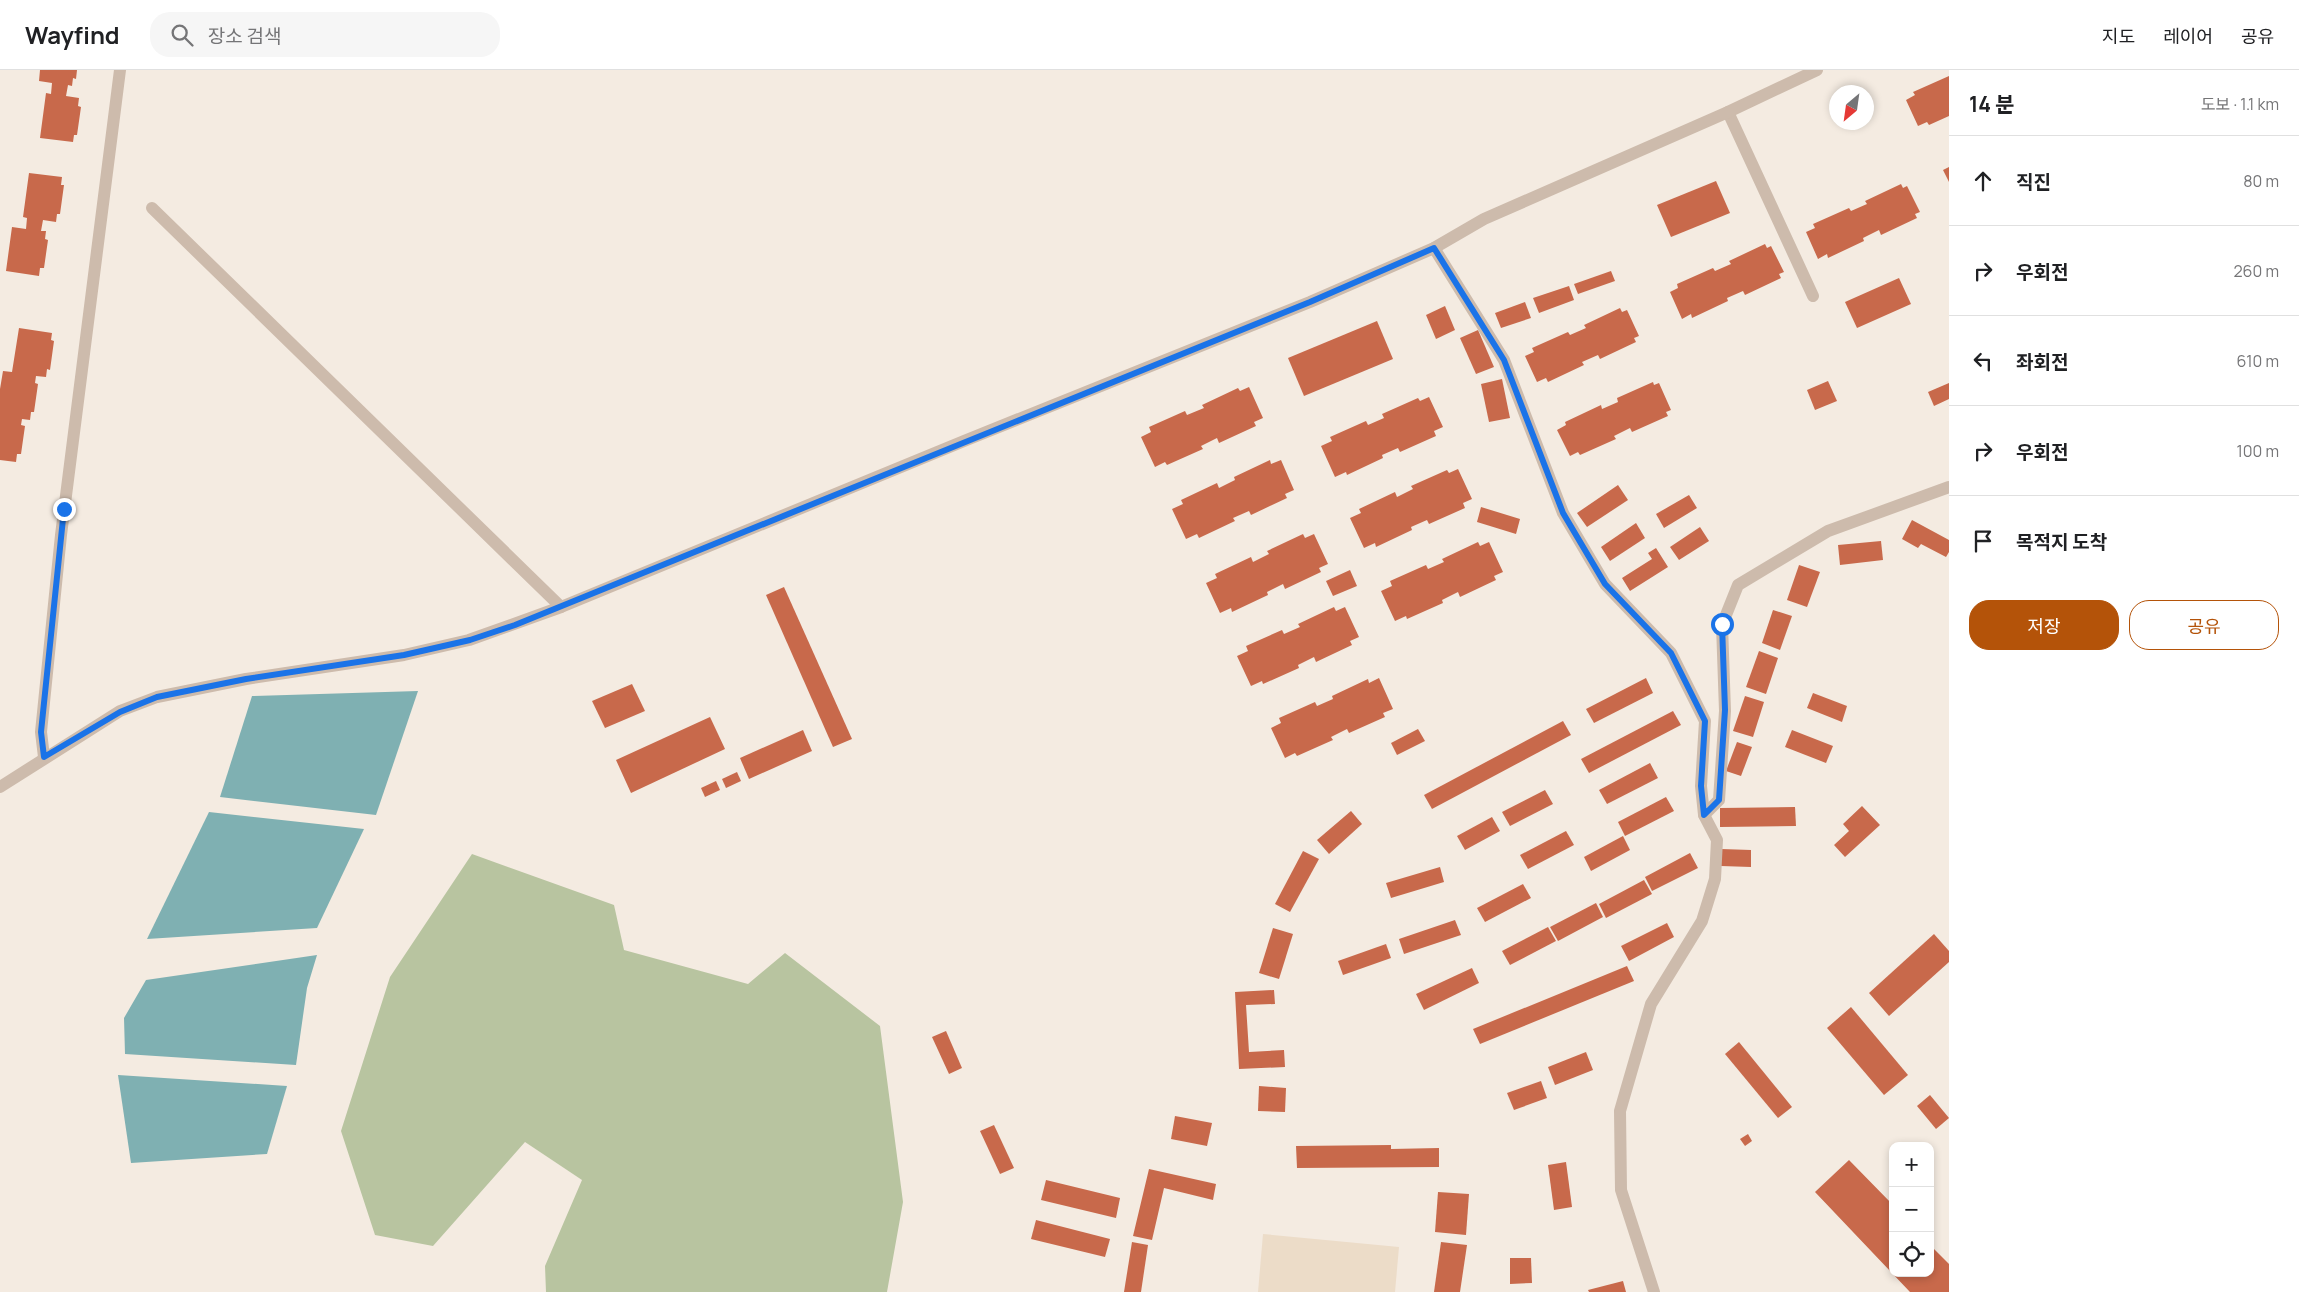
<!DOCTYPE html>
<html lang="ko">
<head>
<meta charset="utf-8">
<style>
	:root { --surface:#fff; --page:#f6f6f6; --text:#202124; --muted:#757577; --line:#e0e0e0; --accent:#b45309 }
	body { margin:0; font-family:Manrope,"Noto Sans KR",sans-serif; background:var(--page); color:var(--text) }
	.controls { position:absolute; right:15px; bottom:15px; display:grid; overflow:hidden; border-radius:10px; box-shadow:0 2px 8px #0003 }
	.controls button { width:45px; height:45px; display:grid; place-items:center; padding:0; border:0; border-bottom:1px solid var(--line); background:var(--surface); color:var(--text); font:25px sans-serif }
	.compass { position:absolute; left:1829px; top:15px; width:45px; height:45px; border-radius:50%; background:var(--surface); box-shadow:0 2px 8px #0003; rotate:209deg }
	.stop { position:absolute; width:15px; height:15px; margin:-11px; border:4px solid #1a73e8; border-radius:50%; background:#fff }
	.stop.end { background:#1a73e8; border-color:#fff; box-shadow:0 1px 5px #0008 }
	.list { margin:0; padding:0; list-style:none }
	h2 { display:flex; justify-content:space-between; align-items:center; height:65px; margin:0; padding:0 20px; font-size:21px }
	h2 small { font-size:16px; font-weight:400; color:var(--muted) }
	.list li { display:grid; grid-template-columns:32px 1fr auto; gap:15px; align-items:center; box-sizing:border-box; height:90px; padding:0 20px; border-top:1px solid var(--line) }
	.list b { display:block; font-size:19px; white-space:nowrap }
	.list em { font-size:16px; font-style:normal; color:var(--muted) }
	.actions { display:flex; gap:10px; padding:15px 20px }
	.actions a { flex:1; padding:11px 0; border:1px solid var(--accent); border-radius:20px; text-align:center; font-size:18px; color:var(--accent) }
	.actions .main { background:var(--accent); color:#fff }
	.icon { flex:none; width:28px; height:28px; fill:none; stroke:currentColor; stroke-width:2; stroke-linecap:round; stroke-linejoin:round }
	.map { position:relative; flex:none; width:1949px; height:1222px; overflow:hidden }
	header { display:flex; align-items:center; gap:30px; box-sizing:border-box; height:70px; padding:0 25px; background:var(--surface); border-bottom:1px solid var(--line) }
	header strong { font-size:24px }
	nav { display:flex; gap:28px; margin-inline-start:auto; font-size:18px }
	.search { width:350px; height:45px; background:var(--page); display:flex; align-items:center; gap:12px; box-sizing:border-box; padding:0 18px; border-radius:20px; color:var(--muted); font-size:19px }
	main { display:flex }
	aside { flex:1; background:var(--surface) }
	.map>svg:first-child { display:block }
	.green { fill:#b8c4a0 }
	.plaza { fill:#ecdcc8 }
	.water { fill:#7fb0b2 }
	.building { fill:#c8694b }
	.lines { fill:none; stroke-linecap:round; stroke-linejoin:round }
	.minor { stroke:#cdbbac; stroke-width:12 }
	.route { stroke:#1a73e8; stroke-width:6 }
</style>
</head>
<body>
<header>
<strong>Wayfind</strong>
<div class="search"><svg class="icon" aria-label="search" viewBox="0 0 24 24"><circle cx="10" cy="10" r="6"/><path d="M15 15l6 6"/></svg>장소 검색</div>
<nav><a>지도</a><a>레이어</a><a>공유</a></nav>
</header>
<main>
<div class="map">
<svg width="1949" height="1222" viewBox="0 0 1949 1222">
	<rect width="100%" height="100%" fill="#f4ebe1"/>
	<polygon class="green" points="472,784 614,835 624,880 748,914 785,883 880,956 903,1132 887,1222 546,1222 545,1196 582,1110 525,1072 433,1176 375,1165 341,1061 390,907"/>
	<polygon class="plaza" points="1263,1164 1399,1177 1395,1222 1258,1222"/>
	<g class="water">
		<polygon points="418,621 376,745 220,727 252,626"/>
		<polygon points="209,742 364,759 317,858 147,869"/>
		<polygon points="317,885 307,918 296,995 125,984 124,948 146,910"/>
		<polygon points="118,1005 287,1016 267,1084 131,1093"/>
	</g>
	<g class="building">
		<polygon points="40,0 77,0 76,9 73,8 72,16 68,15 66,26 79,28 78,36 81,37 77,65 74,65 73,72 40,68 46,23 51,24 52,13 39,11"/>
		<polygon points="1949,6 1949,46 1929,55 1927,52 1918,56 1906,30 1915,25 1913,22"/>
		<polygon points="1949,97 1949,112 1943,100"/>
		<polygon points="29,103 62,107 61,115 64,115 60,144 57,144 56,152 43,150 41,161 46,161 45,169 48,170 44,198 40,198 39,206 6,201 12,157 26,159 27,148 23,147"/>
		<polygon points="1716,111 1730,143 1671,167 1657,135"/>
		<polygon points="1901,114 1903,118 1907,116 1920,142 1915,144 1917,148 1881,165 1879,160 1863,168 1864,171 1828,188 1827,184 1818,189 1806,162 1815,158 1813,154 1849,138 1851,141 1867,134 1865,131"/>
		<polygon points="1765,174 1767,178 1771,176 1784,202 1779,204 1781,208 1745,225 1743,221 1727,228 1728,231 1692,248 1691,244 1682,249 1670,222 1678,218 1677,214 1713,198 1715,201 1731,194 1729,191"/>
		<polygon points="1611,201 1615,211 1578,224 1574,214"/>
		<polygon points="1899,208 1911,234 1857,258 1845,232"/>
		<polygon points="1569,216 1574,230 1539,243 1533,228"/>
		<polygon points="1525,232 1531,248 1501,258 1495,243"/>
		<polygon points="1445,236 1455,260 1436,269 1426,245"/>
		<polygon points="1620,238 1622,242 1627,240 1639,266 1634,268 1636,272 1600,289 1598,285 1582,292 1584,295 1548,312 1546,308 1537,312 1525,286 1534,282 1532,278 1568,262 1570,265 1586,258 1584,255"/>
		<polygon points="1377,251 1393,289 1304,326 1288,288"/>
		<polygon points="19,258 52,263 51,270 54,271 50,300 47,299 46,307 36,306 35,313 38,314 34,342 31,342 30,350 22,349 21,355 25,356 21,384 17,384 16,392 0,390 0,319 3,301 12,302"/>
		<polygon points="1478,260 1494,297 1476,304 1460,268"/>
		<polygon points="1502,309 1510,348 1489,352 1481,314"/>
		<polygon points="1828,311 1837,331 1815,340 1807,320"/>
		<polygon points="1653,312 1654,315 1659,313 1671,340 1666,342 1668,346 1632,362 1630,358 1614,366 1616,369 1580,385 1578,382 1570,386 1557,360 1566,355 1565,352 1601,335 1602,339 1618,332 1617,328"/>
		<polygon points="1949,313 1949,329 1934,336 1928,322"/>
		<polygon points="1249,317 1263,348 1254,352 1256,356 1219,373 1217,368 1201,376 1203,379 1167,395 1165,392 1155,397 1141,367 1151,362 1149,357 1185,341 1187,345 1204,338 1202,335 1238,318 1240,321"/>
		<polygon points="1429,327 1443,357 1434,361 1436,366 1400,382 1398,378 1382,385 1383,388 1347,405 1346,402 1335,407 1321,376 1332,371 1330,367 1366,351 1368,355 1384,348 1382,344 1418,328 1420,331"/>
		<polygon points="1270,390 1271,394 1281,390 1294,420 1285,424 1287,428 1251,445 1249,441 1233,448 1235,451 1199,468 1197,464 1186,469 1172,439 1183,434 1181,430 1217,413 1219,418 1235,410 1234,407"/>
		<polygon points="1458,399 1472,429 1463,433 1465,438 1429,454 1427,450 1411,457 1412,460 1376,477 1375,473 1364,478 1350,448 1361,443 1359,439 1395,422 1397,427 1413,419 1411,416 1447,400 1449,403"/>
		<polygon points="1618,415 1628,430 1587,457 1577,443"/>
		<polygon points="1689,425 1697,438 1664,458 1656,444"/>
		<polygon points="1481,437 1520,449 1516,464 1477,452"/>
		<polygon points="1912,450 1949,470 1949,482 1946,487 1921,474 1918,478 1902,469"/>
		<polygon points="1636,453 1645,468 1610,491 1601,477"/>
		<polygon points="1700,457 1709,471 1679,490 1670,477"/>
		<polygon points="1303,464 1305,468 1314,464 1328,494 1319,498 1321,502 1285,519 1283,514 1267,522 1268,525 1232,542 1231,538 1220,543 1206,513 1217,508 1215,504 1251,487 1253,492 1269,484 1267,481"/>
		<polygon points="1881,471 1883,490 1840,495 1838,475"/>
		<polygon points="1478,472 1480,476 1489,472 1503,502 1494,506 1496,510 1460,527 1458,522 1442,530 1443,533 1407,549 1406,546 1395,551 1381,521 1392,516 1390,511 1426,495 1428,499 1444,492 1442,489"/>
		<polygon points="1656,478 1668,497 1630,521 1622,508 1652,489 1648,483"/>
		<polygon points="1799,495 1820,502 1807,537 1787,530"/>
		<polygon points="1350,500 1357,516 1333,526 1326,511"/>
		<polygon points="784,517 852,669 833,677 766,525"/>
		<polygon points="1334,537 1336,541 1345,537 1359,567 1350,571 1352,575 1316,592 1314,587 1298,595 1299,598 1263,614 1262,611 1251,616 1237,586 1248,581 1246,576 1282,560 1284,564 1300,557 1298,554"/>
		<polygon points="1773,540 1792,546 1780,580 1762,573"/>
		<polygon points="1759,581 1778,588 1766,624 1746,617"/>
		<polygon points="1379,608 1393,639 1383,643 1385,647 1349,663 1347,659 1331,667 1333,670 1297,686 1295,683 1285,688 1271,658 1281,653 1279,648 1315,632 1317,636 1333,629 1332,626 1368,609 1369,613"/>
		<polygon points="1646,608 1653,623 1594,653 1586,639"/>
		<polygon points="632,614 645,641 605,658 592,631"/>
		<polygon points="1813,623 1847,636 1842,652 1807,638"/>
		<polygon points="1745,626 1764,632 1753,667 1733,661"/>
		<polygon points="1673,641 1681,655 1589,703 1581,689"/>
		<polygon points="710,647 725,679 631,723 616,690"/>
		<polygon points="1563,651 1571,665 1432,739 1424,725"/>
		<polygon points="1418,659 1425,671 1397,685 1391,673"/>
		<polygon points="803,660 812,681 749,709 740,688"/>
		<polygon points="1792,660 1833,676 1826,693 1785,677"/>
		<polygon points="1737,672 1752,677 1741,706 1726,701"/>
		<polygon points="1650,693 1658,708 1607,734 1599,720"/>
		<polygon points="737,702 741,711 726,718 722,709"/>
		<polygon points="716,711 720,720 705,727 701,718"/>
		<polygon points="1545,720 1553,734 1510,756 1502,742"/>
		<polygon points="1666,727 1674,741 1625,766 1618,752"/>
		<polygon points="1862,736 1880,755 1845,787 1834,775 1849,761 1843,754"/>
		<polygon points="1795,737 1796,756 1720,757 1720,738"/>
		<polygon points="1351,741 1362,754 1329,784 1317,770"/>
		<polygon points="1492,747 1500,761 1465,780 1457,766"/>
		<polygon points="1566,761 1574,775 1528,799 1520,785"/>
		<polygon points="1623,766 1630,780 1591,801 1584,787"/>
		<polygon points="1721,779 1751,780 1751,797 1721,796"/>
		<polygon points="1303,781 1319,789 1290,842 1275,834"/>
		<polygon points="1690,783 1698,798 1652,821 1645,807"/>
		<polygon points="1440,797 1444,812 1391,828 1386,813"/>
		<polygon points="1644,810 1652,824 1606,848 1599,834"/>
		<polygon points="1523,814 1531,828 1485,852 1477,838"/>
		<polygon points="1596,833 1603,847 1558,871 1550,857"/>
		<polygon points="1455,850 1461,865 1404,884 1399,869"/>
		<polygon points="1667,853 1674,867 1629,891 1621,876"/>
		<polygon points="1548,857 1556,871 1510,895 1502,881"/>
		<polygon points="1273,858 1293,864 1279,909 1259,903"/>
		<polygon points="1934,864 1949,881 1949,892 1889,946 1869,923"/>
		<polygon points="1386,874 1391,888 1343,905 1338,891"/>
		<polygon points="1627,896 1634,911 1480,974 1473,959"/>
		<polygon points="1472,898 1479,913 1424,940 1416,924"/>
		<polygon points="1274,920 1275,934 1246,935 1249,982 1284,980 1285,997 1239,999 1235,922"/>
		<polygon points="1851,937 1908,1005 1884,1025 1827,958"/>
		<polygon points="946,961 962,998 949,1004 932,967"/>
		<polygon points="1739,972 1792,1037 1778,1048 1725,984"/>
		<polygon points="1586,982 1593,1000 1555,1015 1548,997"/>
		<polygon points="1541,1011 1547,1028 1514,1040 1507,1023"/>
		<polygon points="1259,1016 1286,1018 1285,1042 1258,1041"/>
		<polygon points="1930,1025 1949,1048 1936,1059 1917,1036"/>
		<polygon points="1175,1046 1212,1053 1207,1076 1171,1069"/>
		<polygon points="994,1055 1014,1098 1000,1104 980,1061"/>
		<polygon points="1748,1064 1752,1071 1745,1076 1740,1069"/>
		<polygon points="1391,1075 1391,1079 1439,1078 1439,1097 1297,1098 1296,1076"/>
		<polygon points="1849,1090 1893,1135 1893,1203 1930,1203 1930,1175 1949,1194 1949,1222 1910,1222 1815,1122"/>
		<polygon points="1566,1092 1572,1137 1554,1140 1548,1095"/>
		<polygon points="1149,1099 1216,1114 1213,1130 1164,1118 1152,1170 1133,1166"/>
		<polygon points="1046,1110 1120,1128 1116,1148 1041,1130"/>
		<polygon points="1438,1122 1469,1124 1466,1165 1435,1162"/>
		<polygon points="1036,1150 1110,1169 1105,1187 1031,1169"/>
		<polygon points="1132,1172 1148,1175 1141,1222 1124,1222"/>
		<polygon points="1441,1172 1467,1175 1460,1222 1434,1222"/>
		<polygon points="1510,1188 1531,1188 1532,1213 1510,1214"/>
		<polygon points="1623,1211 1626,1222 1589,1222 1588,1220"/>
	</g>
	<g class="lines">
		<g class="minor">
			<polyline points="1728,42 1813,226"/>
			<polyline points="152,138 561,537"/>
			<polyline points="1434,178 1504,290 1563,443 1605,514 1671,583 1705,651 1701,716 1704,745 1717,770 1715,809 1702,851 1651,934 1620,1041 1621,1120 1654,1222"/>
			<polyline points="44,687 41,662 61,465 120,0"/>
			<polyline points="0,717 120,641 157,627 246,609 404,585 469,570 561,537 964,371 1310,232 1434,178 1484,149 1728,42 1817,0"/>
			<polyline points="1704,745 1719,730 1725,641 1722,555 1738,515 1828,461 1949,417"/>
		</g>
	</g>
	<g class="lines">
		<polyline class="route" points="64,439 41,662 44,687 120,642 157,627 246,609 404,585 470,570 515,555 1310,232 1434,178 1504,290 1563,443 1605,514 1671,583 1705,651 1701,716 1704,745 1719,730 1725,640 1722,554"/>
	</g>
</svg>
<div class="controls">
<button>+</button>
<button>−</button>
<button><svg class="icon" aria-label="locate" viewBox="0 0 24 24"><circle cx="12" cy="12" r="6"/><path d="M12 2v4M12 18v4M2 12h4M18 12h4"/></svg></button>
</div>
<svg class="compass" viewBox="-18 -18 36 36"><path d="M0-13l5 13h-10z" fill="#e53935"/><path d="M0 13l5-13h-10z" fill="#757577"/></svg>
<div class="stop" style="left:1722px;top:554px"></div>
<div class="stop end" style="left:64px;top:439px"></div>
</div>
<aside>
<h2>14 분<small>도보 · 1.1 km</small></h2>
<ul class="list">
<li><svg class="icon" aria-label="ahead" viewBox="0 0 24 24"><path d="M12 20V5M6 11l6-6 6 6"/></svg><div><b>직진</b></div><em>80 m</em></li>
<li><svg class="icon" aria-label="right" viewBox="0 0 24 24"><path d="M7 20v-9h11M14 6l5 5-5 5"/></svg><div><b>우회전</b></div><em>260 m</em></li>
<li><svg class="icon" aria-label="left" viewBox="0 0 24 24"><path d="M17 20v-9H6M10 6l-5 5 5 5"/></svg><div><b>좌회전</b></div><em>610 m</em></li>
<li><svg class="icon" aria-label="right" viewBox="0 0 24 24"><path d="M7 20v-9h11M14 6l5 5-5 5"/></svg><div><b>우회전</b></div><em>100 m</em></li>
<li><svg class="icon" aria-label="arrive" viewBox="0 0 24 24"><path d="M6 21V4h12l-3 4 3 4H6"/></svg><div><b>목적지 도착</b></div></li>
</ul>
<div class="actions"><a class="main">저장</a><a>공유</a></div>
</aside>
</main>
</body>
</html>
